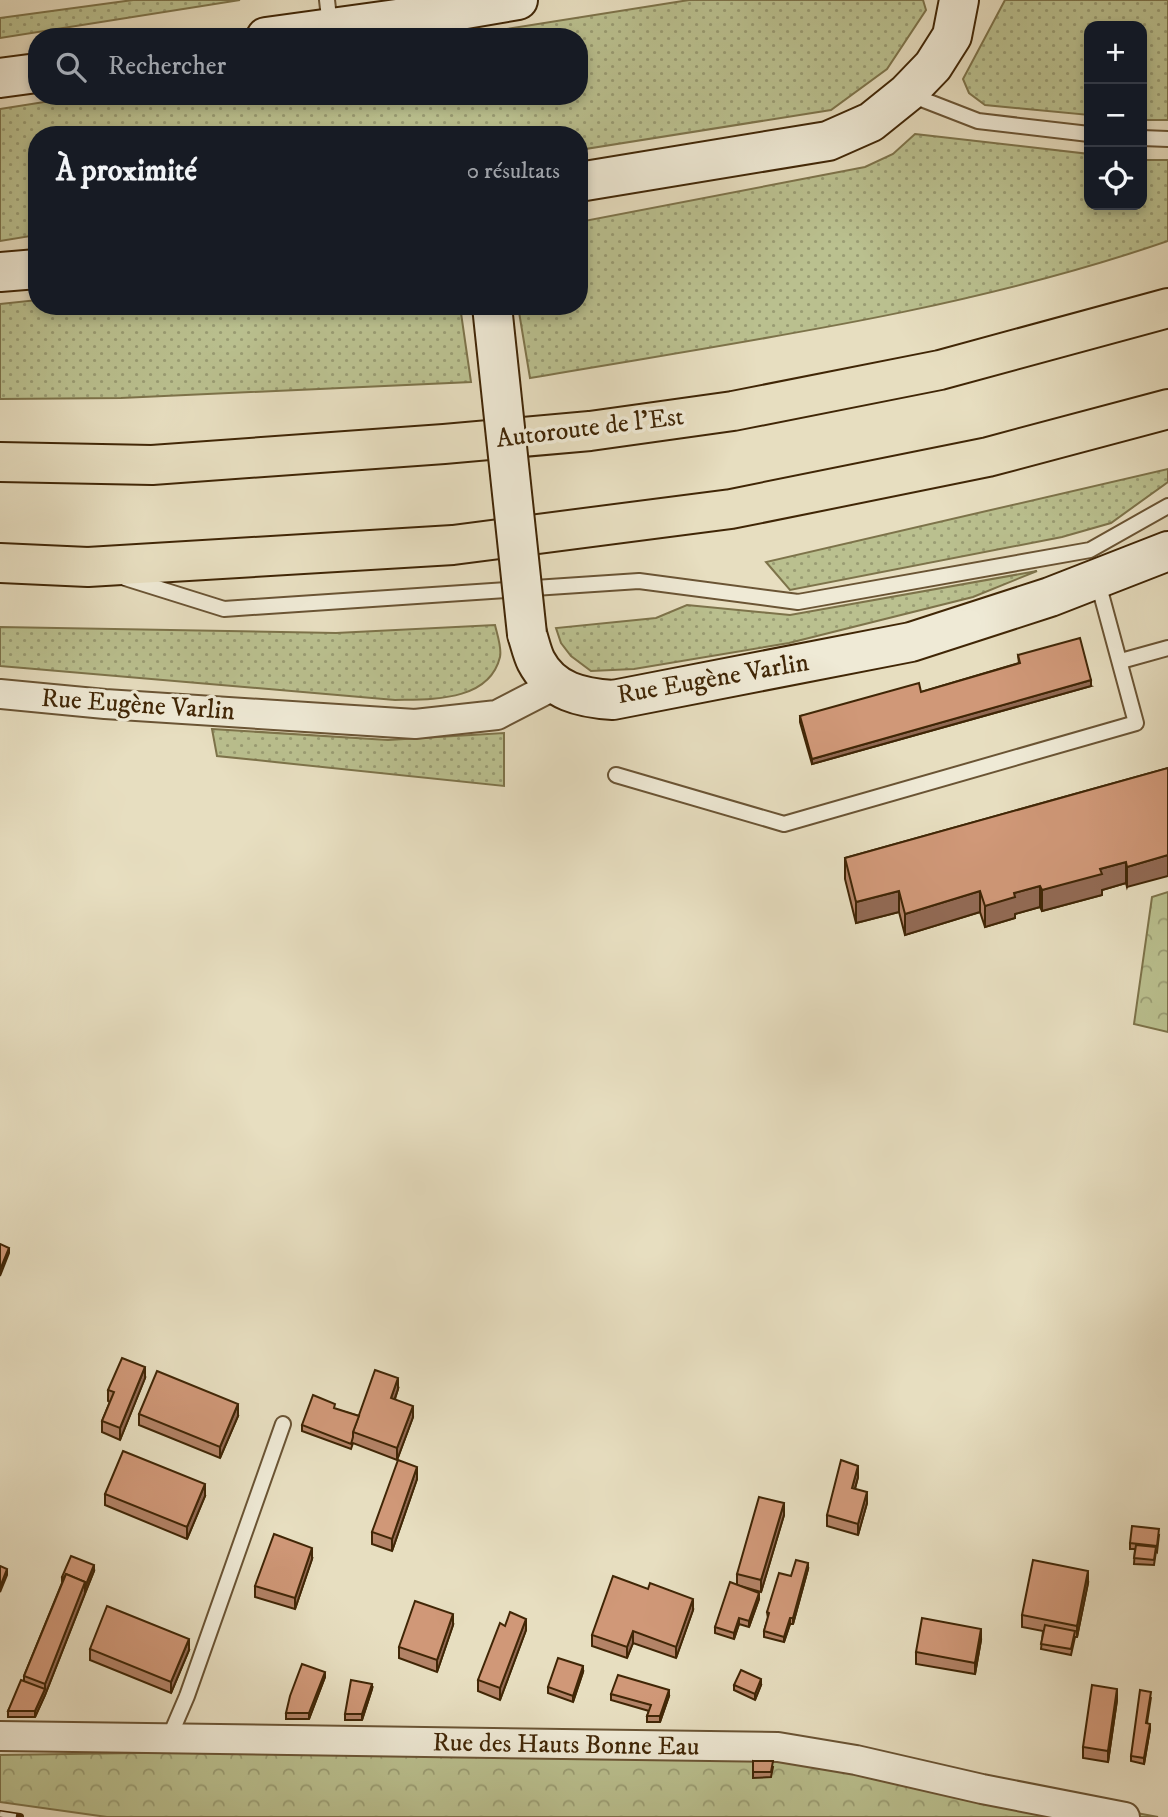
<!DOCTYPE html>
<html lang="fr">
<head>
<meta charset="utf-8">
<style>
	:root { --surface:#171b24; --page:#242831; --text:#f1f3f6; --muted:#9ea1a6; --line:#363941 }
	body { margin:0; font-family:"IM FELL DW Pica",serif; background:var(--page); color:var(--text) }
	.controls { position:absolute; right:21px; top:21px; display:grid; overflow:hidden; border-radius:14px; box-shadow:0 4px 10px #0003 }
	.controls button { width:63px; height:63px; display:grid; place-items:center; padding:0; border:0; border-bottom:2px solid var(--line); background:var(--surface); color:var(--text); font:35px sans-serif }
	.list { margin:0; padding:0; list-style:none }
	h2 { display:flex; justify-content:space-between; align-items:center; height:91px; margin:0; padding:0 28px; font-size:30px }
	h2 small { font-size:23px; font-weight:400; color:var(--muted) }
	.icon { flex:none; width:38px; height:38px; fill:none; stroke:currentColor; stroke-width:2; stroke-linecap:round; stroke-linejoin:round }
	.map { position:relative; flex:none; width:1168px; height:1817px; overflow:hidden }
	.search { position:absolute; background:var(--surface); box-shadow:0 4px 10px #0003; left:28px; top:28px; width:560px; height:77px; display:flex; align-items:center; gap:18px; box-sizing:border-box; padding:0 24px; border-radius:28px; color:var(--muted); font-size:26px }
	.panel { position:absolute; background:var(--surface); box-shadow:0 4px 10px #0003; left:28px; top:126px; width:560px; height:189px; border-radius:28px }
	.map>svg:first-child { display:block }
	.grass { fill:url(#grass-dots); stroke:#7d734a; stroke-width:2 }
	.forest { fill:url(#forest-crowns); stroke:#7d734a; stroke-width:2 }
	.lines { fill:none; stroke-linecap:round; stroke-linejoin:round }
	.service-casing { stroke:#6a5434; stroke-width:18 }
	.minor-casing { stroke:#6a5434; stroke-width:32 }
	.secondary-casing { stroke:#402606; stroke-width:42 }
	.motorway-casing { stroke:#402606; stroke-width:42 }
	.service { stroke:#efead6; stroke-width:14 }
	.minor { stroke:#efead6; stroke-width:28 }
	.secondary { stroke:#efead6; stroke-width:38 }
	.motorway { stroke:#e7dec0; stroke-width:38 }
	.rail-casing { stroke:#402606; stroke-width:8 }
	.rail { stroke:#efead6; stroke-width:5; stroke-dasharray:16; stroke-linecap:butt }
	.secondary-bridge-casing { stroke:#402606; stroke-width:42; stroke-linecap:butt }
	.secondary-bridge { stroke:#efead6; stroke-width:38 }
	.wall { fill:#b38367; stroke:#402606; stroke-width:2 }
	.shaded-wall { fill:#926a54; stroke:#402606; stroke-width:2 }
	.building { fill:#d09878; stroke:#402606; stroke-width:2 }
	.labels { text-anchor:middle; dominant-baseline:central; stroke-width:7; stroke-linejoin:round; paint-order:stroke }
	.street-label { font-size:26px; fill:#402606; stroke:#efead6 }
</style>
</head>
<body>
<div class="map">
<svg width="1168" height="1817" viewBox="0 0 1168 1817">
	<defs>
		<pattern id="grass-dots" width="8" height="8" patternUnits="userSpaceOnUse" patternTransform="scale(1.75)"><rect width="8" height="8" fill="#bac08f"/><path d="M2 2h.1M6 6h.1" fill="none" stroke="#999c73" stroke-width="1.8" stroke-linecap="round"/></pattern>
		<pattern id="forest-crowns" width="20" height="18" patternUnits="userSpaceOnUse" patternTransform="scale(1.75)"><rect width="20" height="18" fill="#bac08f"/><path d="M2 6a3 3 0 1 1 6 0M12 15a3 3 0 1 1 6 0" fill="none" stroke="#999c73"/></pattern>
	</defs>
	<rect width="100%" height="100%" fill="#e7dec0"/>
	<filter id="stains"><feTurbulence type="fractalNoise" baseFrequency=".00286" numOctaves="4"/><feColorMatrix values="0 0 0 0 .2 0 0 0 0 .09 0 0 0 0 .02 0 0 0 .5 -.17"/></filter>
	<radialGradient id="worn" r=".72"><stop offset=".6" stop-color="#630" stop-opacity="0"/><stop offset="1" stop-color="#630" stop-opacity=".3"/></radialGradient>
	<g class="grass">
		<polygon points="133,0 240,0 0,38 0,18"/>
		<polygon points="689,0 923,0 926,10 887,69 831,110 579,150 579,135 37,135 37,235 0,241 0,109 82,96 579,96 579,37 456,37"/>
		<polygon points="1005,0 1168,0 1168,120 1142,120 1142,26 1089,26 1089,115 985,105 969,93 963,79"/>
		<path d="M915,134L1089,154V205H1142V160H1168V241C962,312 744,341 530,378L518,306H579V222L865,167L893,154Z"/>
		<polygon points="37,300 37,306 460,306 471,382 121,398 0,399 0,304"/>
		<polygon points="1168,469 1168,482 1111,523 1062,537 790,590 766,562"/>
		<polygon points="1037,571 973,597 789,643 634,669 591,671 571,656 561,643 556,628 656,618 687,605 790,615"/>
		<path d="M495,625C497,634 502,648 500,657C489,702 431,699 395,700L0,666V627L336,633Z"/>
		<polygon points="212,729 388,740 504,733 504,786 217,756"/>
	</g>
	<g class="forest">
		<polygon points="1168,892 1168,1032 1134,1024 1152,897"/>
		<polygon points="766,1744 1158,1817 107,1817 0,1802 0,1755"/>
	</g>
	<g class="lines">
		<defs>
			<g id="service">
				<polyline points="327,0 330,26"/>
				<polyline points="911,95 978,121 1089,134"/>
				<polyline points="1142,138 1168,139"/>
				<polyline points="125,578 224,609 639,581 798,602 1090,550 1168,506"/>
				<polyline points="1121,661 1168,648"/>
				<polyline points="616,775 784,824 1136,723 1097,579"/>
				<polyline points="169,1738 187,1696 283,1424"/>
			</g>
			<g id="minor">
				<polyline points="0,694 105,704 415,724 497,715 555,685"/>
				<polyline points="0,1736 778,1747 856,1760 982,1789 1125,1817"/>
			</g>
			<g id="secondary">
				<polyline points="266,37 448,12 518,0"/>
				<polyline points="0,78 37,73"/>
				<polyline points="579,182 828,141 871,122 907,93 933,66 952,36 959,0"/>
				<polyline points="0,272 37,269"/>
				<path d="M527,634C530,643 532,653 536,661C552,692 582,698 613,700L911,642L1050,597L1168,551"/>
			</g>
			<g id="motorway">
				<polyline points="0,462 152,465 444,444 590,431 733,411 940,370 1168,308"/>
				<polyline points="0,563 88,567 453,545 731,509 988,457 1168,409"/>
			</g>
		</defs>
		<use href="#service" class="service-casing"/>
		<use href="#minor" class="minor-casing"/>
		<use href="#secondary" class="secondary-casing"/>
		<use href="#motorway" class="motorway-casing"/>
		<use href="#service" class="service"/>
		<use href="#minor" class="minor"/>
		<use href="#secondary" class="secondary"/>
		<use href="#motorway" class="motorway"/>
		<defs>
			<polyline id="rail" points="0,1814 20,1817"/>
		</defs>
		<use href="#rail" class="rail-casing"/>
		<use href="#rail" class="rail"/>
		<defs>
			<polyline id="secondary-bridge" points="492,306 527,634"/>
		</defs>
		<use href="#secondary-bridge" class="secondary-bridge-casing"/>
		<use href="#secondary-bridge" class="secondary-bridge"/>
	</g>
	<g class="wall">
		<polygon points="1018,655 1091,686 812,764 800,722 800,716 921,692 1019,663"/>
		<polygon points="1168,768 1127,887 1126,883 1102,890 1102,895 1042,911 1040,907 1015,914 1015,918 985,927 980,912 905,935 899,912 856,923 845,879 845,858"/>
		<polygon points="145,1378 120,1440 102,1432 102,1421 110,1402 108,1401 108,1390"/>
		<polygon points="398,1389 395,1399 413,1417 397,1460 353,1443 351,1449 302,1431 302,1425 335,1409 359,1416"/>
		<polygon points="139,1414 238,1416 220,1458 139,1425"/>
		<polygon points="858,1477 855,1489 867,1503 858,1535 827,1526 827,1515"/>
		<polygon points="417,1479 392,1551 372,1544 372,1532"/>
		<polygon points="105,1494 205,1496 187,1539 105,1505"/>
		<polygon points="784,1515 761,1592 737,1585 759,1599 749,1627 739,1624 734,1639 715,1633 715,1627 737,1585 737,1574"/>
		<polygon points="1159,1535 1157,1552 1156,1551 1154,1565 1134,1564 1135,1549 1130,1549 1130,1543"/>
		<polygon points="312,1559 295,1609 255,1597 255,1586"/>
		<polygon points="808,1569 793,1624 790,1624 784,1642 764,1637 764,1631 768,1618 767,1612 791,1576"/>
		<polygon points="94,1571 45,1695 35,1717 8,1717 8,1711 24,1681 24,1676 62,1583 62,1577"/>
		<polygon points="1088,1583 1077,1637 1075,1637 1071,1655 1041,1649 1043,1631 1022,1627 1022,1615"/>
		<polygon points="693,1610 676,1658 633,1643 627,1658 592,1646 592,1635"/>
		<polygon points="453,1625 437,1672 399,1658 399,1647"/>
		<polygon points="526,1630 500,1700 478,1691 478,1680"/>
		<polygon points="981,1640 975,1674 916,1664 916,1652"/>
		<polygon points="90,1649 189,1650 171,1693 90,1660"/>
		<polygon points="583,1672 573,1702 548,1693 548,1687"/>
		<polygon points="325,1677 309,1719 286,1719 286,1713"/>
		<polygon points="734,1685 761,1685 755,1700 734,1690"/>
		<polygon points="372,1689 362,1720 345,1720 345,1714"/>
		<polygon points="611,1694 669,1696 660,1722 647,1722 647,1716 649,1711 611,1700"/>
		<polygon points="1151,1697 1147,1723 1150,1729 1144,1764 1131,1761 1131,1756"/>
		<polygon points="1117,1700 1108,1762 1083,1758 1083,1747"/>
		<polygon points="753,1761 773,1767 771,1777 753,1778"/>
	</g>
	<g class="shaded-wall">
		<polygon points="1091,680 1091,686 812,764 812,759"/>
		<polygon points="1168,855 1168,876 1127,887 1127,867"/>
		<polygon points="1126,862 1126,883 1102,890 1102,895 1042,911 1042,890 1100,869"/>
		<polygon points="1040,886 1040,907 1015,914 1015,918 985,927 985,906 1014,893"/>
		<polygon points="899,891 899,912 856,923 856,902"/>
		<polygon points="980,891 980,912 905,935 905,914"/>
		<polygon points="9,1248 9,1253 0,1276 0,1270"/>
		<polygon points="145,1367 145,1378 120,1440 120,1428"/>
		<polygon points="398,1378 398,1389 391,1409 391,1398"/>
		<polygon points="238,1404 238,1416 220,1458 220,1447"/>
		<polygon points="413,1406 413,1417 397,1460 397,1448"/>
		<polygon points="858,1466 858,1477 852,1499 852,1488"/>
		<polygon points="417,1467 417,1479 392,1551 392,1539"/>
		<polygon points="205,1484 205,1496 187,1539 187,1527"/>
		<polygon points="867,1492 867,1503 858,1535 858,1524"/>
		<polygon points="784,1503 784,1515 761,1592 761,1580"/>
		<polygon points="312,1548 312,1559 295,1609 295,1598"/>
		<polygon points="808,1563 808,1569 793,1624 793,1618"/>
		<polygon points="94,1565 94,1571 85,1593 85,1587"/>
		<polygon points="7,1569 7,1575 0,1592 0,1587"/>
		<polygon points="1088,1571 1088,1583 1077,1637 1077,1626"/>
		<polygon points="85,1582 85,1593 45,1695 35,1717 35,1711 45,1689 45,1684"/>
		<polygon points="759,1593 759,1599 749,1627 749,1621"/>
		<polygon points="693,1599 693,1610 676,1658 676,1647"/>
		<polygon points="453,1614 453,1625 437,1672 437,1660"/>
		<polygon points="739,1618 739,1624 734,1639 734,1633"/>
		<polygon points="790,1618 790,1624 784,1642 784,1637"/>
		<polygon points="526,1619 526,1630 500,1700 500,1688"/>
		<polygon points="981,1629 981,1640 975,1674 975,1663"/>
		<polygon points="633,1631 633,1643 627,1658 627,1647"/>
		<polygon points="189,1639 189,1650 171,1693 171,1682"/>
		<polygon points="583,1666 583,1672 573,1702 573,1696"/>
		<polygon points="325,1672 325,1677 309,1719 309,1713"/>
		<polygon points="761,1679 761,1685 755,1700 755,1694"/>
		<polygon points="372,1684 372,1689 362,1720 362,1714"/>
		<polygon points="1117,1689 1117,1700 1108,1762 1108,1751"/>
		<polygon points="669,1690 669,1696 660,1722 660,1716"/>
		<polygon points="1150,1724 1150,1729 1144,1764 1144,1758"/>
	</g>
	<g class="building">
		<polygon points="1080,638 1091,680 812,759 800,716 919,683 921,692 1020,663 1018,655"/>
		<polygon points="1168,768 1168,855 1127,867 1126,862 1100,869 1102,874 1042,890 1040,886 1014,893 1015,897 985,906 980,891 905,914 899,891 856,902 845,858"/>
		<polygon points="0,1244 9,1248 0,1270"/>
		<polygon points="122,1358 145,1367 120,1428 102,1421 114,1392 108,1390"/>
		<polygon points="375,1370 398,1378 391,1398 413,1406 397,1448 353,1432"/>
		<polygon points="157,1371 238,1404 220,1447 139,1414"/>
		<polygon points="313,1395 335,1404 334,1408 359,1416 353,1432 353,1437 351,1444 302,1425"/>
		<polygon points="123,1451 205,1484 187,1527 105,1494"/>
		<polygon points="398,1460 417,1467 392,1539 372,1532"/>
		<polygon points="841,1460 858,1466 852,1488 867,1492 858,1524 827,1515"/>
		<polygon points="759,1497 784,1503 761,1580 737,1574"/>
		<polygon points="1132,1526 1159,1529 1157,1546 1130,1543"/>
		<polygon points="274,1534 312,1548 295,1598 255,1586"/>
		<polygon points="1136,1545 1156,1547 1154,1560 1134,1558"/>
		<polygon points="71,1556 94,1565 85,1587 85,1582 66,1574 64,1578 62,1577"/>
		<polygon points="796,1560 808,1563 793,1618 790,1618 784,1637 764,1631 769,1613 767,1612 779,1573 791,1576"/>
		<polygon points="1033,1560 1088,1571 1077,1626 1022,1615"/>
		<polygon points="0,1566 7,1569 0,1587"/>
		<polygon points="66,1574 85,1582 45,1684 24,1676"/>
		<polygon points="613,1576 648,1589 650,1583 693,1599 676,1647 633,1631 627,1647 592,1635"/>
		<polygon points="730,1582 759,1593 749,1621 739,1618 734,1633 715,1627"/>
		<polygon points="415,1601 453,1614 437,1660 399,1647"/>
		<polygon points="107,1606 189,1639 171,1682 90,1649"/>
		<polygon points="510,1612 526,1619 500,1688 478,1680 500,1623 505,1626"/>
		<polygon points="922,1618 981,1629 975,1663 916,1652"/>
		<polygon points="1045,1625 1075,1631 1071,1649 1041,1644"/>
		<polygon points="558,1658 583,1666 573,1696 548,1687"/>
		<polygon points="302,1664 325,1672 309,1713 286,1713 290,1696"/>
		<polygon points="741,1670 761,1679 755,1694 734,1685"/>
		<polygon points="618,1675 669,1690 660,1716 647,1716 651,1705 611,1694"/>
		<polygon points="21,1680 45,1689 35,1711 8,1711"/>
		<polygon points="351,1680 372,1684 362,1714 345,1714"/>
		<polygon points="1092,1685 1117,1689 1108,1751 1083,1747"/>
		<polygon points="1140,1690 1151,1692 1146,1723 1150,1724 1144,1758 1131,1756"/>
		<polygon points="753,1761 773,1761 771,1772 753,1772"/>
	</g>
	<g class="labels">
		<g class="street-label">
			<text transform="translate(590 428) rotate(-7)">Autoroute de l’Est</text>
			<text transform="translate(713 679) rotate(-10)">Rue Eugène Varlin</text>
			<text transform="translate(138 705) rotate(4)">Rue Eugène Varlin</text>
			<text transform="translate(566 1745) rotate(1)">Rue des Hauts Bonne Eau</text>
		</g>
	</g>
	<rect width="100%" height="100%" filter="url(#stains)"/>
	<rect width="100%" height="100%" fill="url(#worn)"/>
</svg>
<div class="controls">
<button>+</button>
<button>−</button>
<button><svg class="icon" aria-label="locate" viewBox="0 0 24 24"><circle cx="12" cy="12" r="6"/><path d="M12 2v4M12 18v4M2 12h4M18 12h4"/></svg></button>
</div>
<div class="search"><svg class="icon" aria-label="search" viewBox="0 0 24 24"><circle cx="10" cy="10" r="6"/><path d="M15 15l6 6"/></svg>Rechercher</div>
<section class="panel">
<h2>À proximité<small>0 résultats</small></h2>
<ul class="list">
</ul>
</section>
</div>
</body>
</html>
